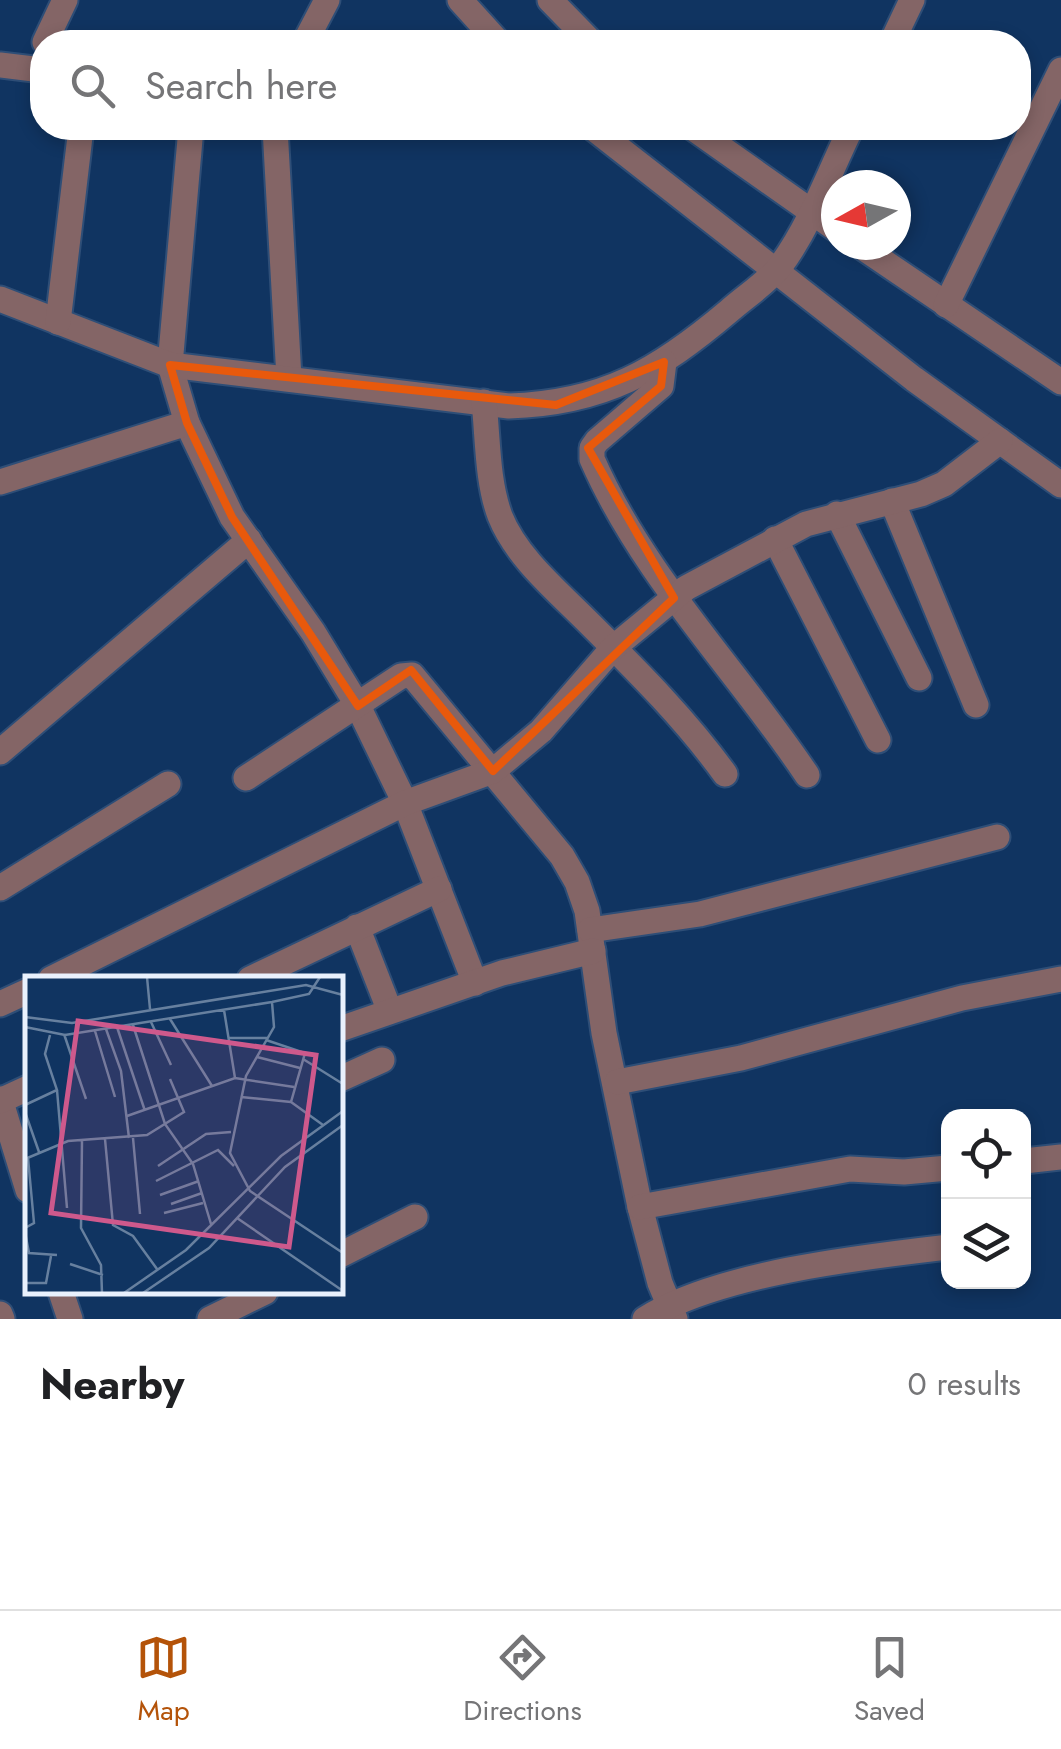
<!DOCTYPE html>
<html lang="en">
<head>
<meta charset="utf-8">
<style>
	:root { --surface:#fff; --page:#f6f6f6; --text:#202124; --muted:#757577; --line:#e0e0e0; --accent:#b45309 }
	body { margin:0; font-family:Jost,sans-serif; background:var(--page); color:var(--text) }
	.controls { position:absolute; right:30px; bottom:30px; display:grid; overflow:hidden; border-radius:20px; box-shadow:0 5px 15px #0003 }
	.controls button { width:90px; height:90px; display:grid; place-items:center; padding:0; border:0; border-bottom:2px solid var(--line); background:var(--surface); color:var(--text); font:50px sans-serif }
	.compass { position:absolute; left:821px; top:170px; width:90px; height:90px; border-radius:50%; background:var(--surface); box-shadow:0 5px 15px #0003; rotate:262deg }
	.list { margin:0; padding:0; list-style:none }
	h2 { display:flex; justify-content:space-between; align-items:center; height:130px; margin:0; padding:0 40px; font-size:42px }
	h2 small { font-size:32px; font-weight:400; color:var(--muted) }
	.icon { flex:none; width:55px; height:55px; fill:none; stroke:currentColor; stroke-width:2; stroke-linecap:round; stroke-linejoin:round }
	.map { position:relative; flex:none; width:1061px; height:1319px; overflow:hidden }
	.search { position:absolute; background:var(--surface); box-shadow:0 5px 15px #0003; left:30px; right:30px; top:30px; height:110px; display:flex; align-items:center; gap:25px; box-sizing:border-box; padding:0 35px; border-radius:40px; color:var(--muted); font-size:38px }
	.sheet { height:290px; background:var(--surface) }
	nav { display:flex; justify-content:space-around; align-items:center; box-sizing:border-box; height:140px; border-top:2px solid var(--line); background:var(--surface); font-size:28px; color:var(--muted) }
	nav a { display:grid; justify-items:center; gap:5px }
	nav .on { color:var(--accent) }
	.map>svg:first-child { display:block }
	.lines { fill:none; stroke-linecap:round; stroke-linejoin:round }
	.minor-casing { stroke:#2e4e77; stroke-width:29 }
	.minor { stroke:#846566; stroke-width:25 }
	.marked { fill:none; stroke:#e8590c; stroke-width:8; stroke-linejoin:round }
	.inset-road { fill:none; stroke:#67809f; stroke-width:2.5 }
	.view { fill:#ce598c; fill-opacity:0.15; stroke:#ce598c; stroke-width:5 }
	.inset-edge { fill:none; stroke:#e9f1fd; stroke-width:5 }
</style>
</head>
<body>
<div class="map">
<svg width="1061" height="1319" viewBox="0 0 1061 1319">
	<rect width="100%" height="100%" fill="#103461"/>
	<g class="lines">
		<defs>
			<g id="minor">
				<polyline points="460,0 498,42"/>
				<polyline points="550,0 591,42"/>
				<polyline points="45,42 65,0"/>
				<polyline points="305,42 327,0"/>
				<polyline points="892,42 912,0"/>
				<polyline points="0,65 42,70"/>
				<polyline points="191,128 170,365 187,423 232,517 313,632 358,706 405,803 475,983"/>
				<polyline points="275,128 289,378"/>
				<polyline points="593,128 914,379 1061,485"/>
				<polyline points="693,128 836,229"/>
				<polyline points="859,245 1061,382"/>
				<path d="M0,299L170,365L509,406C604,403 658,371 729,311C746,296 768,282 781,265C811,224 829,173 851,128"/>
				<polyline points="946,305 1061,70"/>
				<polyline points="58,322 81,128"/>
				<path d="M664,362L661,386L597,441L592,448V459C643,576 737,670 807,775"/>
				<path d="M484,402C488,439 487,481 500,516C517,559 561,594 593,627C640,674 686,720 725,774"/>
				<polyline points="0,482 187,423"/>
				<polyline points="892,501 976,705"/>
				<polyline points="837,514 919,678"/>
				<polyline points="775,539 878,740"/>
				<polyline points="0,752 249,540"/>
				<polyline points="246,778 401,676 412,675 562,856 577,882 587,911 604,1033 640,1207 660,1283 675,1319"/>
				<polyline points="0,888 168,784"/>
				<polyline points="357,927 389,1009"/>
				<polyline points="590,930 700,914 997,837"/>
				<polyline points="51,979 405,803 493,771 541,731 613,648 686,588 806,524 921,494 944,484 1000,441"/>
				<polyline points="250,979 439,889"/>
				<polyline points="0,1004 28,991"/>
				<polyline points="340,1029 502,973 593,951"/>
				<polyline points="340,1079 382,1060"/>
				<polyline points="617,1082 741,1058 962,998 1061,979"/>
				<polyline points="0,1099 28,1190"/>
				<polyline points="0,1101 28,1088"/>
				<polyline points="1024,1161 1061,1157"/>
				<polyline points="640,1207 850,1169 904,1172 948,1168"/>
				<polyline points="340,1255 415,1217"/>
				<polyline points="61,1292 70,1319"/>
				<polyline points="0,1314 2,1319"/>
				<polyline points="210,1319 265,1292"/>
				<path d="M645,1319C718,1273 862,1257 948,1247"/>
			</g>
		</defs>
		<use href="#minor" class="minor-casing"/>
		<use href="#minor" class="minor"/>
	</g>
	<path class="marked" d="M664,362L661,386L588,448L674,598L493,771L411,670L358,706L232,517L187,423L170,365L556,405Z"/>
	<g transform="translate(25 976)">
		<rect width="318" height="318" fill="#103461"/>
		<path class="inset-road" d="M122,1L125,33M247,26L249,51L221,100L205,177L225,215L318,277M199,34L210,102M0,41L47,47L281,9L318,19M145,43L187,110M126,46L146,89M108,49L140,148L168,188L186,248M0,51L40,59L247,26L284,18L295,1M92,51L120,135M81,53L96,95L104,162M70,55L90,121M39,58L61,123M204,62H242M241,64L280,77L266,126M232,81L275,92M278,83L318,108M32,114L42,232M216,121L266,126L298,149M0,129L32,114L20,78L25,59M0,136L14,176M102,140L210,102L269,111M108,162L115,238M80,163L88,249L108,260L132,293M57,164L56,252L76,289L77,317M0,183L43,165L122,159L159,136L145,103M133,190L181,158L206,156M131,205L193,174L209,190M135,219L174,205M146,228L177,217M139,237L178,227M212,242L318,315M0,252L9,247L3,182M0,256L4,277L32,279M45,288L78,299M0,307H21L26,280M99,317L161,274L256,180L318,135M118,317L184,272L260,191L318,149"/>
		<path class="view" d="M53,45L291,79L264,271L26,237Z"/>
		<rect width="318" height="318" class="inset-edge"/>
	</g>
</svg>
<div class="controls">
<button><svg class="icon" aria-label="locate" viewBox="0 0 24 24"><circle cx="12" cy="12" r="6"/><path d="M12 2v4M12 18v4M2 12h4M18 12h4"/></svg></button>
<button><svg class="icon" aria-label="layers" viewBox="0 0 24 24"><path d="M12 4l9 5-9 5-9-5zM3 14l9 5 9-5"/></svg></button>
</div>
<svg class="compass" viewBox="-18 -18 36 36"><path d="M0-13l5 13h-10z" fill="#e53935"/><path d="M0 13l5-13h-10z" fill="#757577"/></svg>
<div class="search"><svg class="icon" aria-label="search" viewBox="0 0 24 24"><circle cx="10" cy="10" r="6"/><path d="M15 15l6 6"/></svg>Search here</div>
</div>
<section class="sheet">
<h2>Nearby<small>0 results</small></h2>
<ul class="list">
</ul>
</section>
<nav>
<a class="on"><svg class="icon" aria-label="map" viewBox="0 0 24 24"><path d="M3 6l6-2 6 2 6-2v14l-6 2-6-2-6 2zM9 4v14M15 6v14"/></svg>Map</a>
<a><svg class="icon" aria-label="directions" viewBox="0 0 24 24"><path d="M12 3l9 9-9 9-9-9zM9 14v-3h6M13 9l2 2-2 2"/></svg>Directions</a>
<a><svg class="icon" aria-label="saved" viewBox="0 0 24 24"><path d="M7 4h10v16l-5-4-5 4z"/></svg>Saved</a>
</nav>
</body>
</html>
